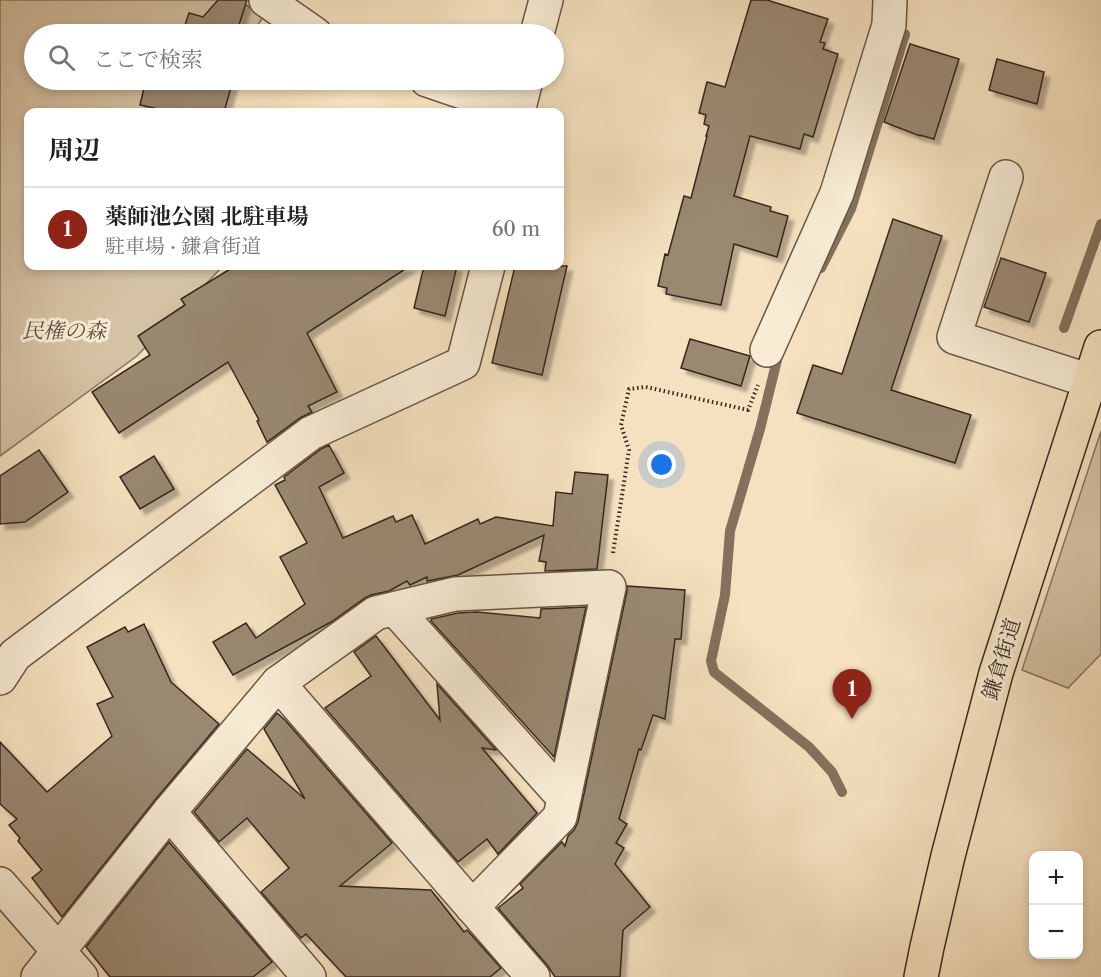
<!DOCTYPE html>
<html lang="ja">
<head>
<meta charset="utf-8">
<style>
	:root { --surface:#fff; --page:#f2f2f2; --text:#222; --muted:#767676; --line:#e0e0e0; --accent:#8f2418 }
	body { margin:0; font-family:"Libre Caslon Text","Noto Serif JP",serif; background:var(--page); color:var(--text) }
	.controls { position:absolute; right:18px; bottom:18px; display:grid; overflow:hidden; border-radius:12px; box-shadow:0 3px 9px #0003 }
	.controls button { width:54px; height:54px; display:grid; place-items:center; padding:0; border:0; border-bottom:2px solid var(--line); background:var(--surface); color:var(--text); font:30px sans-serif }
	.you { position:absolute; left:662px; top:465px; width:21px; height:21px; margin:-15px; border:4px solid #fff; border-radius:50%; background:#1a73e8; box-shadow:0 0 0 9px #1a73e833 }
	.badge { display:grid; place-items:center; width:39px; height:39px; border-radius:50%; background:var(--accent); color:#fff; font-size:20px; font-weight:700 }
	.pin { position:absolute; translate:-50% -50px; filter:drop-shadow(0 2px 3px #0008) }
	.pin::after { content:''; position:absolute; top:32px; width:21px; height:18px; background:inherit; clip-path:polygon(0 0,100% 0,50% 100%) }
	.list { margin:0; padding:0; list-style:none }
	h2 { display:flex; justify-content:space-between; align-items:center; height:78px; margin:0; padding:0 24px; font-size:26px }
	h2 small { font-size:20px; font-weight:400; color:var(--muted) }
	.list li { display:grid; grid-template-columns:39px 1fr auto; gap:18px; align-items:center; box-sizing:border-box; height:84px; padding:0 24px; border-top:2px solid var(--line) }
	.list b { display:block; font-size:22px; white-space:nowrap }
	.list p { margin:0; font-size:20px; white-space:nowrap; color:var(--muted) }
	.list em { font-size:20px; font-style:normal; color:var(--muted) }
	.icon { flex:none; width:33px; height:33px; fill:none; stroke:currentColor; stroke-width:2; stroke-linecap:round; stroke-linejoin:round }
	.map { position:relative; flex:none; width:1101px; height:977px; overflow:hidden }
	.search { position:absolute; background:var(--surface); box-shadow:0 3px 9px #0003; left:24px; top:24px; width:540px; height:66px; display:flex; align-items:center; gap:15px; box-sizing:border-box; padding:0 21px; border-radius:33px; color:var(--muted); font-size:22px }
	.panel { position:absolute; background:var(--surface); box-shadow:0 3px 9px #0003; left:24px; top:108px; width:540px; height:162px; border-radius:12px }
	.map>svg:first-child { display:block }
	.green { fill:#d5c1a3; stroke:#867460; stroke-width:1.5 }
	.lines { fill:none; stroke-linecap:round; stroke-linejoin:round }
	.stream { stroke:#83715d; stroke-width:10 }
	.building { fill:#9a8871; stroke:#38271d; stroke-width:1.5; filter:url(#shadow) }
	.minor-casing { stroke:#675646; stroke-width:36 }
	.primary-casing { stroke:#38271d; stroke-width:36 }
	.path { stroke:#38271d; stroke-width:4; stroke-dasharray:1.5 3; stroke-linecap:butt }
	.minor { stroke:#f8ecd5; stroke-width:33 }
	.primary { stroke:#f5e1bf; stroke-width:33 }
	.labels { text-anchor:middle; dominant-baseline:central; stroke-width:6; stroke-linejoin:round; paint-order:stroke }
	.park-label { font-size:21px; font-style:italic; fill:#5f4e3e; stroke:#f8ecd5 }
	.street-label { font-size:21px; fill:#38271d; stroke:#f8ecd5 }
</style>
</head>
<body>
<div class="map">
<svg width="1101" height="977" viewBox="0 0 1101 977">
	<defs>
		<filter id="shadow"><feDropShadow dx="5.5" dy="5.5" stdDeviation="1.5" flood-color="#0004"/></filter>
	</defs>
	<rect width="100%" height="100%" fill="#f5e1bf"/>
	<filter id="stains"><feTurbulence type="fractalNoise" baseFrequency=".00333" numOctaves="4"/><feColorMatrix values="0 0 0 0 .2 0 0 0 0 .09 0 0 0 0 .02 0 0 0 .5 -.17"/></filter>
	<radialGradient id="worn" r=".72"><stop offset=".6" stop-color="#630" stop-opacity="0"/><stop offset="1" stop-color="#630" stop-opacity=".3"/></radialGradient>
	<g class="green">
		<polygon points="0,0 235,0 265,14 252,34 34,34 34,80 225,80 204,112 28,112 28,266 223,266 137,356 0,456"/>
		<polygon points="1101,431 1101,654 1068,688 1022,670"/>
	</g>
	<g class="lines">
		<g class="stream">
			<polyline points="821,268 851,209 905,34"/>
			<polyline points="1064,328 1101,224"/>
			<polyline points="779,352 760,429 730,531 725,595 711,661 714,672 809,747 832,772 842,792"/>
		</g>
	</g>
	<g class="building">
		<polygon points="218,0 247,0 236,34 182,34 189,13 203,17"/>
		<polygon points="751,0 767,0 828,19 820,42 825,43 823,49 838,54 813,137 804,134 800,149 750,136 734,196 771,207 770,211 788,216 777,257 734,244 721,305 666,294 667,288 658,286 665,254 668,255 684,196 691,198 707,136 706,136 709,126 704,124 706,115 699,113 707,82 725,87"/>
		<polygon points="910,44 959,59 934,139 920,135 920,136 884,122"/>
		<polygon points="997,59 1044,72 1037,104 989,90"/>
		<polygon points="146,80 223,80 222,82 232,84 224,112 172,112 140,105"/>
		<polygon points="893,219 942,236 891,390 971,415 955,463 797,413 813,365 842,374"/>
		<polygon points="1001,258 1046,273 1029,322 984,307"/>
		<polygon points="235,266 410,266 307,333 337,392 308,406 312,412 300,418 267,442 257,421 259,420 228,362 119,433 92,392 150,355 138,336 185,305 181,299"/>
		<polygon points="424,266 457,266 445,316 414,308"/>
		<polygon points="515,266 567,266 542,375 492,363"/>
		<polygon points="690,339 750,356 741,386 681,368"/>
		<polygon points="329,445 344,473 319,487 343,538 393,516 396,522 412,515 425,544 478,519 480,524 496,517 553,526 556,492 572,494 575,472 608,475 597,569 545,571 546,562 539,561 544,535 458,575 427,581 427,577 410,585 407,581 389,591 371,595 365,598 331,622 233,675 213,642 246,623 256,638 305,604 280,557 307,543 275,485 285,480 284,477 321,449"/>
		<polygon points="39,450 68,492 25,522 0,524 0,476"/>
		<polygon points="154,456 174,489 140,509 120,477"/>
		<polygon points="627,586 685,590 681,639 675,639 665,719 653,715 641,750 639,749 619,819 627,824 616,843 624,848 615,864 650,907 623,930 620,977 555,977 547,965 498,908 523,888 520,884 562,842 565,846 568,836 574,830 578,822 627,591"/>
		<polygon points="586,607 554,757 431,621 431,619 458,613 477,612 540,618 541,609"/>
		<polygon points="144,624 171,682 219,724 155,800 62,917 32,878 42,870 18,841 20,838 9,825 17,819 0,804 0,742 47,792 112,736 97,704 113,697 87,647 125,627 128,632"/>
		<polygon points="376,636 440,720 437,684 496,750 482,748 537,813 498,854 487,839 458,862 325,708 371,676 354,652"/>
		<polygon points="277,713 285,720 392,843 340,886 431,890 464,932 467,930 501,968 490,977 346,977 306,934 301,938 261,892 289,868 247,818 219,842 194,812 247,749 305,799 264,729"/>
		<polygon points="169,842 272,962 253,977 110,977 86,947"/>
	</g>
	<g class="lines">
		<defs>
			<g id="minor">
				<polyline points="266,0 315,34"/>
				<polyline points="537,34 546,0"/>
				<polyline points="427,80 518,111"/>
				<polyline points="518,112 526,80"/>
				<polyline points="1006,177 954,337 1090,381"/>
				<polyline points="767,350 837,193 889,25 890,0"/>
				<polyline points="395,609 564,798"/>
				<polyline points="0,678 15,655 311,433 463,363 488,266"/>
				<polyline points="278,683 533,977"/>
				<polyline points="169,812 309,977"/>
				<polyline points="0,884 81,977"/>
				<polyline points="38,977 169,812 278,683 376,613 455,594 609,587 560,817 472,907"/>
			</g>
			<polyline id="primary" points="921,977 927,947 948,856 996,673 1101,347"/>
		</defs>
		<use href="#minor" class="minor-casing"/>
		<use href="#primary" class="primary-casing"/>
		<polyline class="path" points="613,553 629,450 621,425 629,389 646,387 748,410 758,385"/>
		<use href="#minor" class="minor"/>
		<use href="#primary" class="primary"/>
	</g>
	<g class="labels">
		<g class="park-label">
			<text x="64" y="330">民権の森</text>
		</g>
		<g class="street-label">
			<text transform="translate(1001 659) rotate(-73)">鎌倉街道</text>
		</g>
	</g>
	<rect width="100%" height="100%" filter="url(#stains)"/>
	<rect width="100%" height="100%" fill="url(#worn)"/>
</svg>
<div class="controls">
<button>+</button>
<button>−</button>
</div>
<div class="you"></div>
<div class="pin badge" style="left:852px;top:719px">1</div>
<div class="search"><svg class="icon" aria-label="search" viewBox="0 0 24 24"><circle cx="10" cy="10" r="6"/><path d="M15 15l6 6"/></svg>ここで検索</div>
<section class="panel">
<h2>周辺<small></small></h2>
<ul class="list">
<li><span class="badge">1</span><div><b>薬師池公園 北駐車場</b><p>駐車場 · 鎌倉街道</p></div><em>60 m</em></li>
</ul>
</section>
</div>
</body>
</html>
